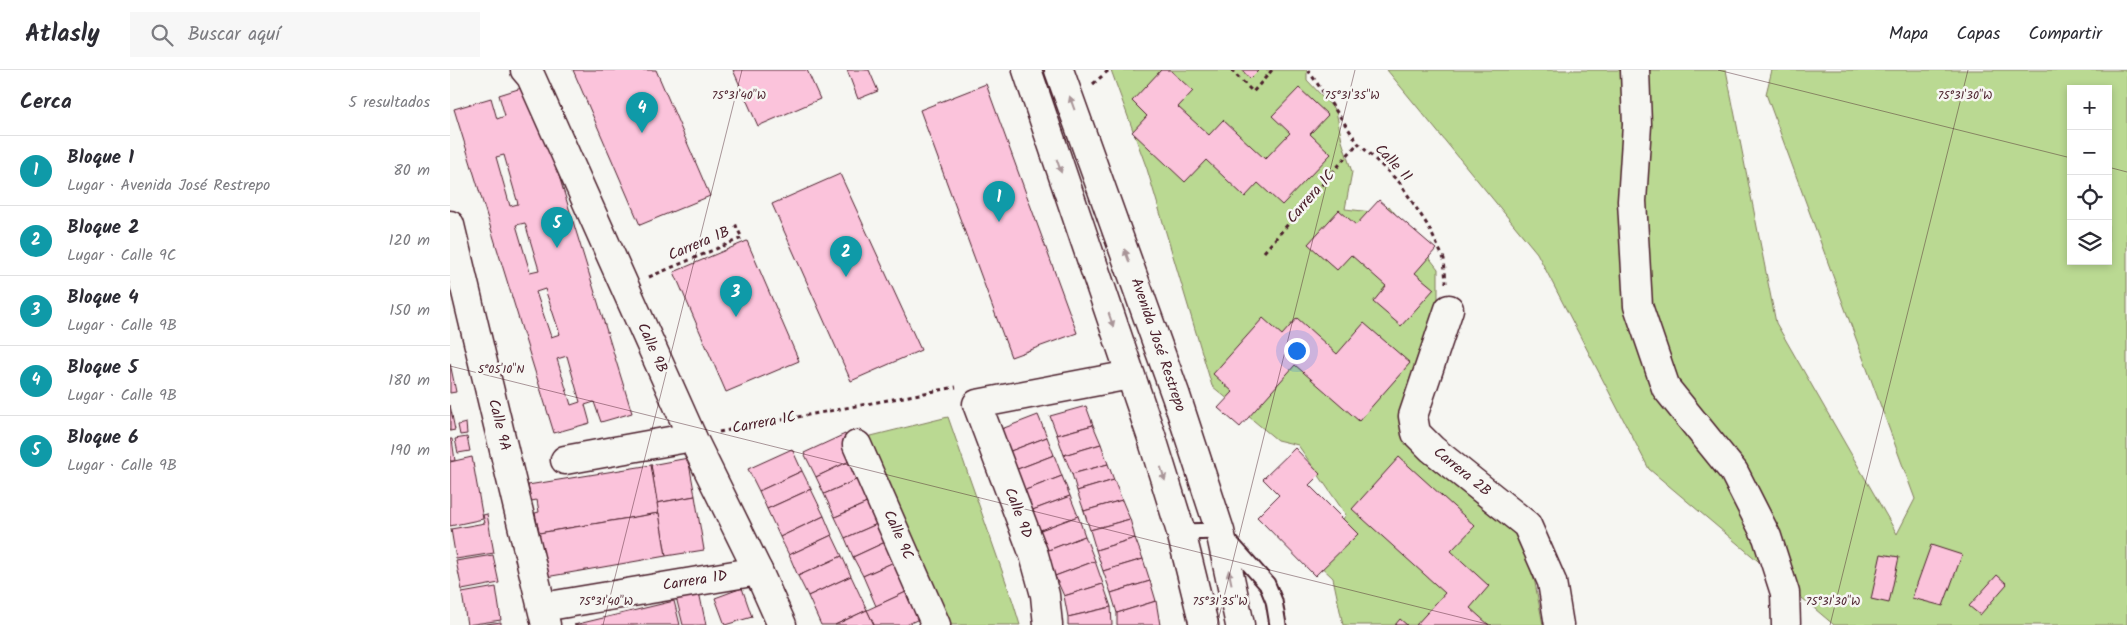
<!DOCTYPE html>
<html lang="es">
<head>
<meta charset="utf-8">
<style>
	:root { --surface:#fff; --page:#f7f7f7; --text:#2b2b33; --muted:#7c7c81; --line:#e1e1e2; --accent:#db2777 }
	body { margin:0; font-family:Kalam,sans-serif; background:var(--page); color:var(--text) }
	.controls { position:absolute; right:15px; top:15px; display:grid; overflow:hidden; border-radius:0px; box-shadow:0 2px 8px #0003 }
	.controls button { width:45px; height:45px; display:grid; place-items:center; padding:0; border:0; border-bottom:1px solid var(--line); background:var(--surface); color:var(--text); font:25px sans-serif }
	.you { position:absolute; left:846px; top:280px; width:18px; height:18px; margin:-12px; border:4px solid #fff; border-radius:50%; background:#1a73e8; box-shadow:0 0 0 8px #1a73e833 }
	.badge { display:grid; place-items:center; width:32px; height:32px; border-radius:50%; background:var(--accent); color:#fff; font-size:16px; font-weight:700 }
	.pin { position:absolute; translate:-50% -41px; filter:drop-shadow(0 1px 2px #0008) }
	.pin::after { content:''; position:absolute; top:26px; width:18px; height:15px; background:inherit; clip-path:polygon(0 0,100% 0,50% 100%) }
	.list { margin:0; padding:0; list-style:none }
	h2 { display:flex; justify-content:space-between; align-items:center; height:65px; margin:0; padding:0 20px; font-size:21px }
	h2 small { font-size:16px; font-weight:400; color:var(--muted) }
	.list li { display:grid; grid-template-columns:32px 1fr auto; gap:15px; align-items:center; box-sizing:border-box; height:70px; padding:0 20px; border-top:1px solid var(--line) }
	.list b { display:block; font-size:19px; white-space:nowrap }
	.list p { margin:0; font-size:16px; white-space:nowrap; color:var(--muted) }
	.list em { font-size:16px; font-style:normal; color:var(--muted) }
	.icon { flex:none; width:28px; height:28px; fill:none; stroke:currentColor; stroke-width:2; stroke-linecap:round; stroke-linejoin:round }
	.map { position:relative; flex:none; width:1677px; height:555px; overflow:hidden }
	header { display:flex; align-items:center; gap:30px; box-sizing:border-box; height:70px; padding:0 25px; background:var(--surface); border-bottom:1px solid var(--line) }
	header strong { font-size:24px }
	nav { display:flex; gap:28px; margin-inline-start:auto; font-size:18px }
	.search { width:350px; height:45px; background:var(--page); display:flex; align-items:center; gap:12px; box-sizing:border-box; padding:0 18px; border-radius:0px; color:var(--muted); font-size:19px }
	main { display:flex }
	aside { flex:1; background:var(--surface) }
	.map>svg:first-child { display:block }
	.green { fill:#bad992; stroke:#827c5e; fill-rule:evenodd }
	.building { fill:#fbc3db; stroke:#4a1f2b; fill-rule:evenodd }
	.lines { fill:none; stroke-linecap:round; stroke-linejoin:round }
	.lane-casing { stroke:#4a1f2b; stroke-width:19 }
	.street-casing { stroke:#4a1f2b; stroke-width:31 }
	.secondary-casing { stroke:#4a1f2b; stroke-width:31 }
	.path { stroke:#4a1f2b; stroke-width:3; stroke-dasharray:4 4; stroke-linecap:butt }
	.lane { stroke:#f6f6f2; stroke-width:15 }
	.street { stroke:#f6f6f2; stroke-width:28 }
	.secondary { stroke:#f6f6f2; stroke-width:28 }
	.oneway { fill:#a99598 }
	.ticks { fill:none; stroke:#4a1f2b; stroke-width:1; stroke-opacity:0.45 }
	.labels { text-anchor:middle; dominant-baseline:central; stroke-width:5; stroke-linejoin:round; paint-order:stroke }
	.street-label { font-size:15px; fill:#4a1f2b; stroke:#f6f6f2 }
	.ticks-label { font-size:12px; text-anchor:middle; fill:#4a1f2b; stroke:#f6f6f2; stroke-width:5; stroke-linejoin:round; paint-order:stroke }
</style>
</head>
<body>
<header>
<strong>Atlasly</strong>
<div class="search"><svg class="icon" aria-label="search" viewBox="0 0 24 24"><circle cx="10" cy="10" r="6"/><path d="M15 15l6 6"/></svg>Buscar aquí</div>
<nav><a>Mapa</a><a>Capas</a><a>Compartir</a></nav>
</header>
<main>
<aside>
<h2>Cerca<small>5 resultados</small></h2>
<ul class="list">
<li><span class="badge" style="background:#0f9aa8">1</span><div><b>Bloque 1</b><p>Lugar · Avenida José Restrepo</p></div><em>80 m</em></li>
<li><span class="badge" style="background:#0f9aa8">2</span><div><b>Bloque 2</b><p>Lugar · Calle 9C</p></div><em>120 m</em></li>
<li><span class="badge" style="background:#0f9aa8">3</span><div><b>Bloque 4</b><p>Lugar · Calle 9B</p></div><em>150 m</em></li>
<li><span class="badge" style="background:#0f9aa8">4</span><div><b>Bloque 5</b><p>Lugar · Calle 9B</p></div><em>180 m</em></li>
<li><span class="badge" style="background:#0f9aa8">5</span><div><b>Bloque 6</b><p>Lugar · Calle 9B</p></div><em>190 m</em></li>
</ul>
</aside>
<div class="map">
<svg width="1677" height="555" viewBox="0 0 1677 555">
	<rect width="100%" height="100%" fill="#f6f6f2"/>
	<filter id="ink" filterUnits="userSpaceOnUse"><feTurbulence type="fractalNoise" baseFrequency=".02" numOctaves="2"/><feDisplacementMap in="SourceGraphic" scale="10" xChannelSelector="R" yChannelSelector="G"/><feConvolveMatrix kernelMatrix="1 2 1 2 8 2 1 2 1" color-interpolation-filters="sRGB"/></filter>
	<g filter="url(#ink)">
		<g class="green">
			<polygon points="661,0 857,0 857,10 886,41 892,71 902,102 895,139 931,143 939,136 988,199 988,232 956,345 1000,404 1072,471 1085,513 1093,555 893,555 883,508 863,489 896,445 848,375 827,370 762,316 697,99"/>
			<path d="M937,0H1276L1326,253L1447,464L1465,429L1316,24L1322,0H1677V555H1384L1199,399L1087,183ZM1621,19H1658V191H1621Z"/>
			<polygon points="498,347 563,532 570,555 492,555 413,368"/>
		</g>
		<g class="building">
			<polygon points="123,0 206,0 260,126 190,155"/>
			<polygon points="283,0 357,0 370,29 308,56"/>
			<polygon points="397,0 419,0 428,21 408,29"/>
			<polygon points="711,0 720,0 743,21 728,37 759,65 773,50 815,89 840,63 822,46 849,18 878,45 860,64 881,84 832,135 808,113 795,127 756,90 735,112 682,62 697,46 682,31"/>
			<polygon points="792,0 809,0 800,9"/>
			<polygon points="536,14 627,263 561,287 470,40"/>
			<path d="M81,15L182,343L151,352L144,332L135,335L140,353L104,363L4,39L41,28L47,49L55,46L49,25ZM54,85L68,134L60,136L46,87ZM75,153L89,200L80,202L66,155ZM95,219L110,264L101,267L86,222ZM117,286L130,332L121,335L107,289Z"/>
			<polygon points="390,104 471,280 401,311 322,134"/>
			<polygon points="929,130 986,179 965,203 984,219 951,256 923,232 936,216 901,185 887,200 858,174 889,140 906,155"/>
			<polygon points="297,171 349,291 276,322 224,202"/>
			<polygon points="813,248 832,265 847,248 887,284 914,253 960,293 909,351 845,295 790,357 768,338 783,322 763,304"/>
			<polygon points="0,293 6,322 0,323"/>
			<polygon points="0,335 5,360 0,361"/>
			<polygon points="636,336 643,355 607,365 600,346"/>
			<polygon points="588,345 597,367 558,382 549,360"/>
			<polygon points="16,353 17,364 10,365 8,355"/>
			<polygon points="643,355 651,374 614,385 607,365"/>
			<polygon points="395,364 406,388 366,407 354,383"/>
			<polygon points="17,367 20,381 8,383 5,369"/>
			<polygon points="597,367 604,385 565,400 558,382"/>
			<polygon points="0,369 2,369 5,391 0,391"/>
			<polygon points="651,374 658,394 622,404 614,385"/>
			<polygon points="845,378 870,404 859,415 908,464 865,506 807,447 829,425 813,409"/>
			<polygon points="342,379 352,401 309,421 298,399"/>
			<polygon points="604,385 612,406 573,421 565,400"/>
			<polygon points="22,387 33,449 0,456 0,392"/>
			<polygon points="949,387 1025,456 1001,481 1039,516 1020,538 1039,555 966,555 995,523 902,439"/>
			<polygon points="238,388 245,426 207,433 201,395"/>
			<polygon points="406,388 415,406 374,424 366,407"/>
			<polygon points="658,394 664,410 627,421 622,404"/>
			<polygon points="201,395 209,443 89,463 85,443 89,442 87,430 81,431 78,415"/>
			<polygon points="352,401 361,419 317,439 309,421"/>
			<polygon points="415,406 426,429 385,447 374,424"/>
			<polygon points="612,406 620,426 580,441 573,421"/>
			<polygon points="664,410 672,430 634,441 627,421"/>
			<polygon points="361,419 374,446 330,467 317,439"/>
			<polygon points="245,426 254,480 216,486 207,433"/>
			<polygon points="620,426 628,446 588,461 580,441"/>
			<polygon points="426,429 436,450 395,468 385,447"/>
			<polygon points="672,430 680,449 640,460 634,441"/>
			<polygon points="209,443 216,486 96,507 89,463"/>
			<polygon points="37,444 44,483 6,489 1,459 35,453 33,445"/>
			<polygon points="374,446 382,465 339,485 330,467"/>
			<polygon points="628,446 635,466 596,481 588,461"/>
			<polygon points="680,449 685,468 646,480 640,460"/>
			<polygon points="436,450 444,468 403,487 395,468"/>
			<polygon points="382,465 392,486 348,506 339,485"/>
			<polygon points="635,466 645,491 605,506 596,481"/>
			<polygon points="444,468 453,488 413,506 403,487"/>
			<polygon points="685,468 693,489 653,501 646,480"/>
			<polygon points="1481,475 1512,485 1493,536 1462,528"/>
			<polygon points="1431,484 1449,487 1439,533 1421,529"/>
			<polygon points="43,485 49,513 12,520 6,491"/>
			<polygon points="392,486 401,506 358,526 348,506"/>
			<polygon points="453,488 467,517 426,536 413,506"/>
			<polygon points="693,489 700,511 661,523 653,501"/>
			<polygon points="645,491 653,514 614,526 605,506"/>
			<polygon points="1547,505 1557,514 1530,545 1519,536"/>
			<polygon points="401,506 417,540 385,555 371,555 358,526"/>
			<polygon points="700,511 706,531 667,543 661,523"/>
			<polygon points="653,514 661,537 618,547 614,526"/>
			<polygon points="46,517 51,550 17,555 12,523"/>
			<polygon points="467,517 480,544 456,555 424,555 417,540"/>
			<polygon points="292,518 302,547 275,555 265,528"/>
			<polygon points="249,522 256,555 233,555 226,527"/>
			<polygon points="224,531 230,555 124,555"/>
			<polygon points="706,531 710,555 667,555 667,543"/>
			<polygon points="661,537 662,555 618,555 618,547"/>
			<polygon points="417,540 424,555 385,555"/>
			<polygon points="950,549 957,555 945,555"/>
			<polygon points="51,552 51,555 30,555"/>
		</g>
		<g class="lines">
			<defs>
				<polyline id="lane" points="731,462 770,461 817,514 824,531 828,555"/>
				<g id="street">
					<polyline points="75,0 81,7 242,367 308,501 332,555"/>
					<polyline points="1185,0 1187,55 1182,131 1188,236 1216,318 1284,402 1317,467 1335,523 1336,555"/>
					<polyline points="0,155 96,555"/>
					<polyline points="999,239 963,346 966,363 982,379 1077,455 1102,512 1109,555"/>
					<polyline points="407,375 486,555"/>
					<polyline points="115,390 242,367"/>
					<polyline points="93,537 308,501"/>
					<polyline points="598,555 595,525 584,485 527,334 680,305"/>
				</g>
				<g id="secondary">
					<polyline points="577,0 701,365 731,462 754,555"/>
					<polyline points="609,0 726,326 770,461 790,555"/>
				</g>
			</defs>
			<use href="#lane" class="lane-casing"/>
			<use href="#street" class="street-casing"/>
			<use href="#secondary" class="secondary-casing"/>
			<g class="path">
				<polyline points="781,0 803,22 822,0"/>
				<polyline points="858,0 908,73 950,113 978,156 994,189 996,213"/>
				<polyline points="643,14 659,0"/>
				<polyline points="814,182 908,73"/>
				<polyline points="199,207 292,168 286,156 291,154"/>
				<polyline points="269,362 506,317"/>
			</g>
			<use href="#lane" class="lane"/>
			<use href="#street" class="street"/>
			<use href="#secondary" class="secondary"/>
		</g>
		<defs><path id="oneway-solid" d="M-6-.8H1V-3.2L6.5 0L1 3.2V.8H-6Z" transform="scale(1.25)"/></defs>
		<g class="oneway">
			<use href="#oneway-solid" transform="translate(622 33) rotate(-110)"/>
			<use href="#oneway-solid" transform="translate(609 96) rotate(71)"/>
			<use href="#oneway-solid" transform="translate(677 186) rotate(-110)"/>
			<use href="#oneway-solid" transform="translate(661 250) rotate(71)"/>
			<use href="#oneway-solid" transform="translate(713 404) rotate(73)"/>
			<use href="#oneway-solid" transform="translate(780 507) rotate(-102)"/>
		</g>
	</g>
	<path class="ticks" d="M1268,0L1621,88M1658,97L1677,102M0,296L1041,555M153,555L292,0M767,555L905,0M1380,555L1518,0"/>
	<g class="labels">
		<g class="street-label">
			<text transform="translate(943 93) rotate(46)">Calle 11</text>
			<text transform="translate(861 127) rotate(-49)">Carrera 1C</text>
			<text transform="translate(249 174) rotate(-23)">Carrera 1B</text>
			<text transform="translate(708 275) rotate(71)">Avenida José Restrepo</text>
			<text transform="translate(202 278) rotate(66)">Calle 9B</text>
			<text transform="translate(314 353) rotate(-11)">Carrera 1C</text>
			<text transform="translate(49 355) rotate(76)">Calle 9A</text>
			<text transform="translate(1012 402) rotate(39)">Carrera 2B</text>
			<text transform="translate(568 443) rotate(69)">Calle 9D</text>
			<text transform="translate(448 465) rotate(66)">Calle 9C</text>
			<text transform="translate(245 511) rotate(-9)">Carrera 1D</text>
		</g>
	</g>
	<g class="ticks-label">
		<text x="289" y="29">75°31'40"W</text>
		<text x="902" y="29">75°31'35"W</text>
		<text x="1515" y="29">75°31'30"W</text>
		<text x="51" y="303">5°05'10"N</text>
		<text x="156" y="535">75°31'40"W</text>
		<text x="770" y="535">75°31'35"W</text>
		<text x="1383" y="535">75°31'30"W</text>
	</g>
</svg>
<div class="controls">
<button>+</button>
<button>−</button>
<button><svg class="icon" aria-label="locate" viewBox="0 0 24 24"><circle cx="12" cy="12" r="6"/><path d="M12 2v4M12 18v4M2 12h4M18 12h4"/></svg></button>
<button><svg class="icon" aria-label="layers" viewBox="0 0 24 24"><path d="M12 4l9 5-9 5-9-5zM3 14l9 5 9-5"/></svg></button>
</div>
<div class="you"></div>
<div class="pin badge" style="left:549px;top:152px;background:#0f9aa8">1</div>
<div class="pin badge" style="left:396px;top:207px;background:#0f9aa8">2</div>
<div class="pin badge" style="left:286px;top:247px;background:#0f9aa8">3</div>
<div class="pin badge" style="left:192px;top:63px;background:#0f9aa8">4</div>
<div class="pin badge" style="left:107px;top:178px;background:#0f9aa8">5</div>
</div>
</main>
</body>
</html>
